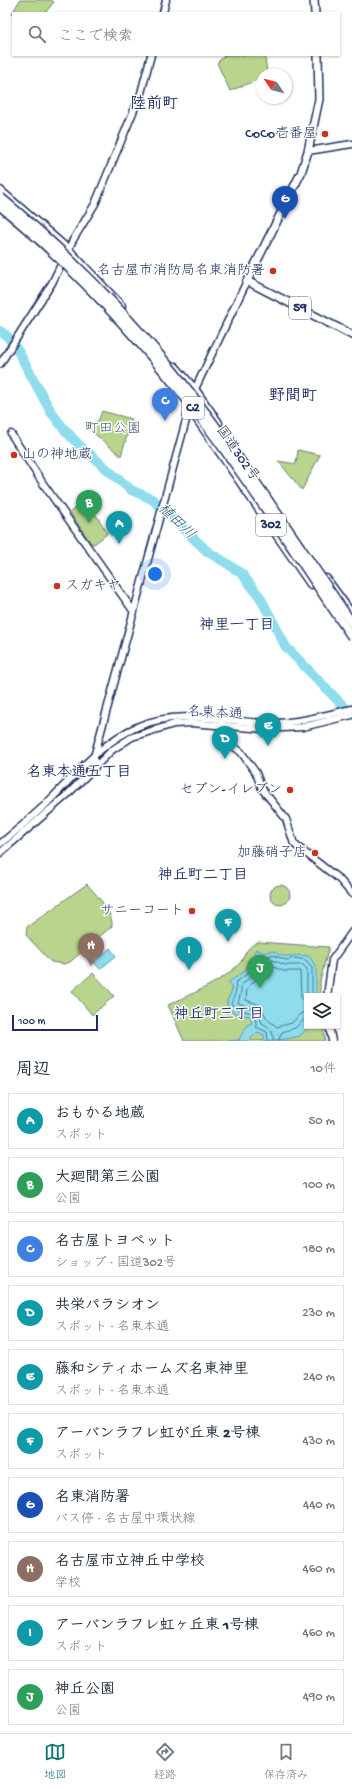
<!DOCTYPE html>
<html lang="ja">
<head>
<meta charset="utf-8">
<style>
	:root { --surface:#fff; --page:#f2f2f3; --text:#1f2937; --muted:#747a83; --line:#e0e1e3; --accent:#0f766e }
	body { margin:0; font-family:"Gochi Hand","Klee One",sans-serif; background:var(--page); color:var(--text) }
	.controls { position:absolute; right:12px; bottom:12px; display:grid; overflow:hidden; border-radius:0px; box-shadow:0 1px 3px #0004 }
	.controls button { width:36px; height:36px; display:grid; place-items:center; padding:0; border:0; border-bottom:1px solid var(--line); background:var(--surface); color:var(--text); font:20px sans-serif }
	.compass { position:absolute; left:256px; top:68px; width:36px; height:36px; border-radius:50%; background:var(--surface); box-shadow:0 1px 3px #0004; rotate:305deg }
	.scale { position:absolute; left:12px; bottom:10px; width:86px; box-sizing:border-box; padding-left:4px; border:2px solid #1b2f5e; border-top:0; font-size:11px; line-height:14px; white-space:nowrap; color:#1b2f5e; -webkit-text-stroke:3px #fff; paint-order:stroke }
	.you { position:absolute; left:155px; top:574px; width:14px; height:14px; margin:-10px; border:3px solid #fff; border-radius:50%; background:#1a73e8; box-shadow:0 0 0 6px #1a73e833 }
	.badge { display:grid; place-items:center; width:26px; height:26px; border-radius:50%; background:var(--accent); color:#fff; font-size:13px; font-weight:700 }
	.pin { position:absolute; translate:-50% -33px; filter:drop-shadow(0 1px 2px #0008) }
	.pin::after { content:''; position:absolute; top:21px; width:14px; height:12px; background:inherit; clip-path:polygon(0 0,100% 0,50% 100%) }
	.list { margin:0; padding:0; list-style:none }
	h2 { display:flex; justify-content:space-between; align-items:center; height:52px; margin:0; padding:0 16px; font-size:17px }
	h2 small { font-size:13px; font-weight:400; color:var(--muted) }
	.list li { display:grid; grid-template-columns:26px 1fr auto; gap:12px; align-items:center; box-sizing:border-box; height:56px; margin:0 8px 8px; padding:0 8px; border:1px solid var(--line); border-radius:0px }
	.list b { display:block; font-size:15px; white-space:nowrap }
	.list p { margin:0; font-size:13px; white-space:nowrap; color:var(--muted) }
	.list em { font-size:13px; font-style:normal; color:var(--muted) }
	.icon { flex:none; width:22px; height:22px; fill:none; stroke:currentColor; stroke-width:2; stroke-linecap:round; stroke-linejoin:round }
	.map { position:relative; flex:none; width:352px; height:1041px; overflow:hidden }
	.search { position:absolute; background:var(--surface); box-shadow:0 1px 3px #0004; left:12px; right:12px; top:12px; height:44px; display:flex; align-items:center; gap:10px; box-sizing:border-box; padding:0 14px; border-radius:0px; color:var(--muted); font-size:15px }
	.sheet { height:692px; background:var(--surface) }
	nav { display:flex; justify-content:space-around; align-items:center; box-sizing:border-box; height:56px; border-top:1px solid var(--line); background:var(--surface); font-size:11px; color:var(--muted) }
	nav a { display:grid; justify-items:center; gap:2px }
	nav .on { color:var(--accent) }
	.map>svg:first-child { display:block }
	.green { fill:#b9d48c; stroke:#6a8275 }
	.water { fill:#8edcec; stroke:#6097b3 }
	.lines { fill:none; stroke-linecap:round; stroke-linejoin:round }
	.shore { stroke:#497497; stroke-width:1 }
	.stream { stroke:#6097b3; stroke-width:1.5 }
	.river { stroke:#8edcec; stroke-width:10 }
	.secondary-casing { stroke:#1b2f5e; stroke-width:9 }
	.primary-casing { stroke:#1b2f5e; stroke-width:10 }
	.highway-casing { stroke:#1b2f5e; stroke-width:11 }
	.secondary { stroke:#fff; stroke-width:6 }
	.primary { stroke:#fff; stroke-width:7 }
	.highway { stroke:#fff; stroke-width:8 }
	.highway-bridge-casing { stroke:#1b2f5e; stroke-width:11; stroke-linecap:butt }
	.highway-bridge { stroke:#fff; stroke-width:8 }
	.poi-dot { fill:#c8321e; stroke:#fff; stroke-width:1.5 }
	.labels { text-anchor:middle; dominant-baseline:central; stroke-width:3; stroke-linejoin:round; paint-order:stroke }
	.shield { fill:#fff; stroke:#5f6d8e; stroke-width:1 }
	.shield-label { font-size:13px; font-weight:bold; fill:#1b2f5e }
	.poi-label { font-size:14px; fill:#1b2f5e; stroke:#fff; text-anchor:end }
	.park-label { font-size:14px; fill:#4a616c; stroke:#fff }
	.street-label { font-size:14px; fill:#1b2f5e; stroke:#fff }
	.water-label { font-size:15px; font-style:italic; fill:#385a82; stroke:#fff }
	.neighbourhood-label { font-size:15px; font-weight:bold; fill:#1b2f5e; stroke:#fff }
	.quarter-label { font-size:16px; font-weight:bold; fill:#1b2f5e; stroke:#fff }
</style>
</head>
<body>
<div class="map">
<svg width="352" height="1041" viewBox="0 0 352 1041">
	<rect width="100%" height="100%" fill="#fff"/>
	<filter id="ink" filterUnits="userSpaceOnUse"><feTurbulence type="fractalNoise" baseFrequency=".025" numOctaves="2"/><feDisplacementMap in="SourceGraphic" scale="8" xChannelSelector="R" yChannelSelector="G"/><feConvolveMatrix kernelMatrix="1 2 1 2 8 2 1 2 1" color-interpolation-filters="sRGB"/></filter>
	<g filter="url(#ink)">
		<g class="green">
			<polygon points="20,0 51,0 54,2 45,13 13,14 12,13"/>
			<polygon points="225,55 265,55 267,74 262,74 262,78 230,91 217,63"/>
			<polygon points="102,411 132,419 121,456 90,430 99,419"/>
			<polygon points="298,450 320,455 302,490 278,461 296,464"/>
			<polygon points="85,502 88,503 107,532 106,535 94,544 91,543 71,514 71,511"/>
			<path d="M87,884C96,895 113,911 112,926L70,962L64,964L51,962L26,935L27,927Z"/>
			<circle cx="280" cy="895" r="10"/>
			<path d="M258,942L329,947L320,981V996H307V1026H323L325,1041H184L168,1005C190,994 218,984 236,967C247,957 242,950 258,942Z"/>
			<polygon points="93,973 114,996 92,1015 72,991"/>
		</g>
		<g class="water">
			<polygon points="110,948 116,956 100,969 94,962"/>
			<path d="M256,949L262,953C278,948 276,956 286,956C294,956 301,955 309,956L316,967V996H307V1026H309L300,1036L286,1039L264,1041V1035L258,1032L248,1041H238L247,1025L252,1023L250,1016C243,1015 226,1013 227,1002C228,998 231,994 232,990L229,982L245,971Z"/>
		</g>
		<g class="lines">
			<g class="shore">
				<polyline points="307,1007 301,998 300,971 284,971 271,966 264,968 256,980 247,988 246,1000 260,1005 267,1019 277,1027 292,1023 300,1014 307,1011"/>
				<polyline points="268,1041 267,1032 256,1027 256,1022 253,1013 239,1010 231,1004 236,991 235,983 248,973 256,957 273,955 286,960 294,958 306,960 312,968 312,996"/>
				<path d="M273,1041C274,1031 270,1027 262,1023L257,1010L238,1003L241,992V985L252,976L259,962L272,960L285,965H303L307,969V996"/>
				<polyline points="278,1041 282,1032 295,1028 307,1017"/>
			</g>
			<polyline class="stream" points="231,1041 239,1040"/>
			<polyline class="river" points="0,331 8,337 18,351 51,412 65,430 78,444 131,490 152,499 208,552 225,562 242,574 260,597 286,647 352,715"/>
			<defs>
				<g id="secondary">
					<polyline points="163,13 166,0"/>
					<polyline points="308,151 352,144"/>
					<polyline points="0,364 52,283 73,240 95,204 141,93 151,55"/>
					<polyline points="194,391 247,281"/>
					<polyline points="11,434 42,482 134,612"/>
					<polyline points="222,723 220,736 241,752 256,773 262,789 286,819 294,844 339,879 352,894"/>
					<polyline points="94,766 94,757 191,402"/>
					<path d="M0,844C15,832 30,819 44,806C73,778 100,742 139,726C181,708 228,723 271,723C299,723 325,715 352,709"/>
					<polyline points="0,853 68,794 112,750 132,737 174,724 191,723 263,729 303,727 352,715"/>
					<polyline points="327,996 332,960 352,932"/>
					<polyline points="329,1026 332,1041"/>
				</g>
				<g id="primary">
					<polyline points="314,0 315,13"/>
					<polyline points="318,55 319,99 308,151 301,173 247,281 352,335"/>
				</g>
				<g id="highway">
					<polyline points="0,191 68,250 121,306"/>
					<polyline points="175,367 194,389 218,423"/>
					<polyline points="194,414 311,584"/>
					<polyline points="326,579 352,615"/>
				</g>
			</defs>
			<use href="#secondary" class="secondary-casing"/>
			<use href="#primary" class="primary-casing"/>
			<use href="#highway" class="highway-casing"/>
			<use href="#secondary" class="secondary"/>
			<use href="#primary" class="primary"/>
			<use href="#highway" class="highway"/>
			<defs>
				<g id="highway-bridge">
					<path d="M0,197C63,249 122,309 174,372C238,452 294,539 352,623"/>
					<path d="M0,206C76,268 142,341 201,418C255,489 302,564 352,637"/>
				</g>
			</defs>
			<use href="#highway-bridge" class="highway-bridge-casing"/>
			<use href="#highway-bridge" class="highway-bridge"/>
		</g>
	</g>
	<g class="poi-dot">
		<circle cx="325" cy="134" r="4"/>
		<circle cx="273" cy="271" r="4"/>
		<circle cx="14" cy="455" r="4"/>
		<circle cx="57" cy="586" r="4"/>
		<circle cx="290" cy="790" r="4"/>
		<circle cx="315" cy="853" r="4"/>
		<circle cx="192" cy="911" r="4"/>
	</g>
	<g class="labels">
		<g class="shield">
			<rect x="289" y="297" width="22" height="22" rx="3"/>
			<rect x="182" y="397" width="22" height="22" rx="3"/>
			<rect x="256" y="514" width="30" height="22" rx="3"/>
		</g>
		<g class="shield-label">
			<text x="300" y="308">59</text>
			<text x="193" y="408">C2</text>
			<text x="271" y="525">302</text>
		</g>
		<g class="poi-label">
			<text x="317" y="134">CoCo壱番屋</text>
			<text x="265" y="271">名古屋市消防局名東消防署</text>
			<text x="22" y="455" text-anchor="start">山の神地蔵</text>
			<text x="65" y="586" text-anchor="start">スガキヤ</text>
			<text x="282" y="790">セブン-イレブン</text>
			<text x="307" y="853">加藤硝子店</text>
			<text x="184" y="911">サニーコート</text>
		</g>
		<g class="park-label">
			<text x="113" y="429">町田公園</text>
		</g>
		<g class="street-label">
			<text transform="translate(237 454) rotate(55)">国道302号</text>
			<text transform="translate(215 714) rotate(3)">名東本通</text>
		</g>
		<g class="water-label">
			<text transform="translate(176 522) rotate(44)">植田川</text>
		</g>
		<g class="neighbourhood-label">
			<text x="237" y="626">神里一丁目</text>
			<text x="79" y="773">名東本通五丁目</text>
			<text x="203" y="876">神丘町二丁目</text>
			<text x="219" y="1015">神丘町三丁目</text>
		</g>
		<g class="quarter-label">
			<text x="154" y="105">陸前町</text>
			<text x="293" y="397">野間町</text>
		</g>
	</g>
</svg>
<div class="controls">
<button><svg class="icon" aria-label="layers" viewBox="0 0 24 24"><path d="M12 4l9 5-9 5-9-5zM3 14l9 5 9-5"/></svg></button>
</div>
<svg class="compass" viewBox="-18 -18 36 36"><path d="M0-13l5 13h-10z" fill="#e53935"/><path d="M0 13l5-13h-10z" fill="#747a83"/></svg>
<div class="scale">100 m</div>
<div class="you"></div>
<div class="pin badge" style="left:119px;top:544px;background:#0f9aa8">A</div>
<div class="pin badge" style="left:89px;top:523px;background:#2e9e5b">B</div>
<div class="pin badge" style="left:165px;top:421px;background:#3f7fe0">C</div>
<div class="pin badge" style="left:225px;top:759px;background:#0f9aa8">D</div>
<div class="pin badge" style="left:268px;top:746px;background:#0f9aa8">E</div>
<div class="pin badge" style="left:228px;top:942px;background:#0f9aa8">F</div>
<div class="pin badge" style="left:285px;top:219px;background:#1a4fb4">G</div>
<div class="pin badge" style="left:91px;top:966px;background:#8d6e63">H</div>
<div class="pin badge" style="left:189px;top:970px;background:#0f9aa8">I</div>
<div class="pin badge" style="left:260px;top:988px;background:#2e9e5b">J</div>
<div class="search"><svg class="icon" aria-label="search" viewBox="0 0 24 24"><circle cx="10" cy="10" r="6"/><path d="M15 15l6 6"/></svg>ここで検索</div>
</div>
<section class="sheet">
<h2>周辺<small>10件</small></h2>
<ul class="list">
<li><span class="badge" style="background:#0f9aa8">A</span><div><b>おもかる地蔵</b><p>スポット</p></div><em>50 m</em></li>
<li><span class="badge" style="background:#2e9e5b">B</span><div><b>大廻間第三公園</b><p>公園</p></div><em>100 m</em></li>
<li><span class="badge" style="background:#3f7fe0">C</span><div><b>名古屋トヨペット</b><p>ショップ · 国道302号</p></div><em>180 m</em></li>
<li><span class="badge" style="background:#0f9aa8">D</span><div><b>共栄パラシオン</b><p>スポット · 名東本通</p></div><em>230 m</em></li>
<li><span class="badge" style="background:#0f9aa8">E</span><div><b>藤和シティホームズ名東神里</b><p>スポット · 名東本通</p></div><em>240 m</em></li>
<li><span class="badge" style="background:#0f9aa8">F</span><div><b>アーバンラフレ虹が丘東 2号棟</b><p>スポット</p></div><em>430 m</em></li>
<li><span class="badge" style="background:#1a4fb4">G</span><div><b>名東消防署</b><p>バス停 · 名古屋中環状線</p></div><em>440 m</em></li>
<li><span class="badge" style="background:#8d6e63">H</span><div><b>名古屋市立神丘中学校</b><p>学校</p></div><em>460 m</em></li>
<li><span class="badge" style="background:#0f9aa8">I</span><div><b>アーバンラフレ虹ヶ丘東 1号棟</b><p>スポット</p></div><em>460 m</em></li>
<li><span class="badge" style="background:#2e9e5b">J</span><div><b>神丘公園</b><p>公園</p></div><em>490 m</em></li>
</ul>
</section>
<nav>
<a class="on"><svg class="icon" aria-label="map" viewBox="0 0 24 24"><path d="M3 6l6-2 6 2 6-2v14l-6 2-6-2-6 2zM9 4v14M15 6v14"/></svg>地図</a>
<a><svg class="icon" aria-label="directions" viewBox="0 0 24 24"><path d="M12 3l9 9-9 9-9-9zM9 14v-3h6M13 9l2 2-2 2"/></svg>経路</a>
<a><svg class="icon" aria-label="saved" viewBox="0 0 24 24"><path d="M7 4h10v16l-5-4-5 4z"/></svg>保存済み</a>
</nav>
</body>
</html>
